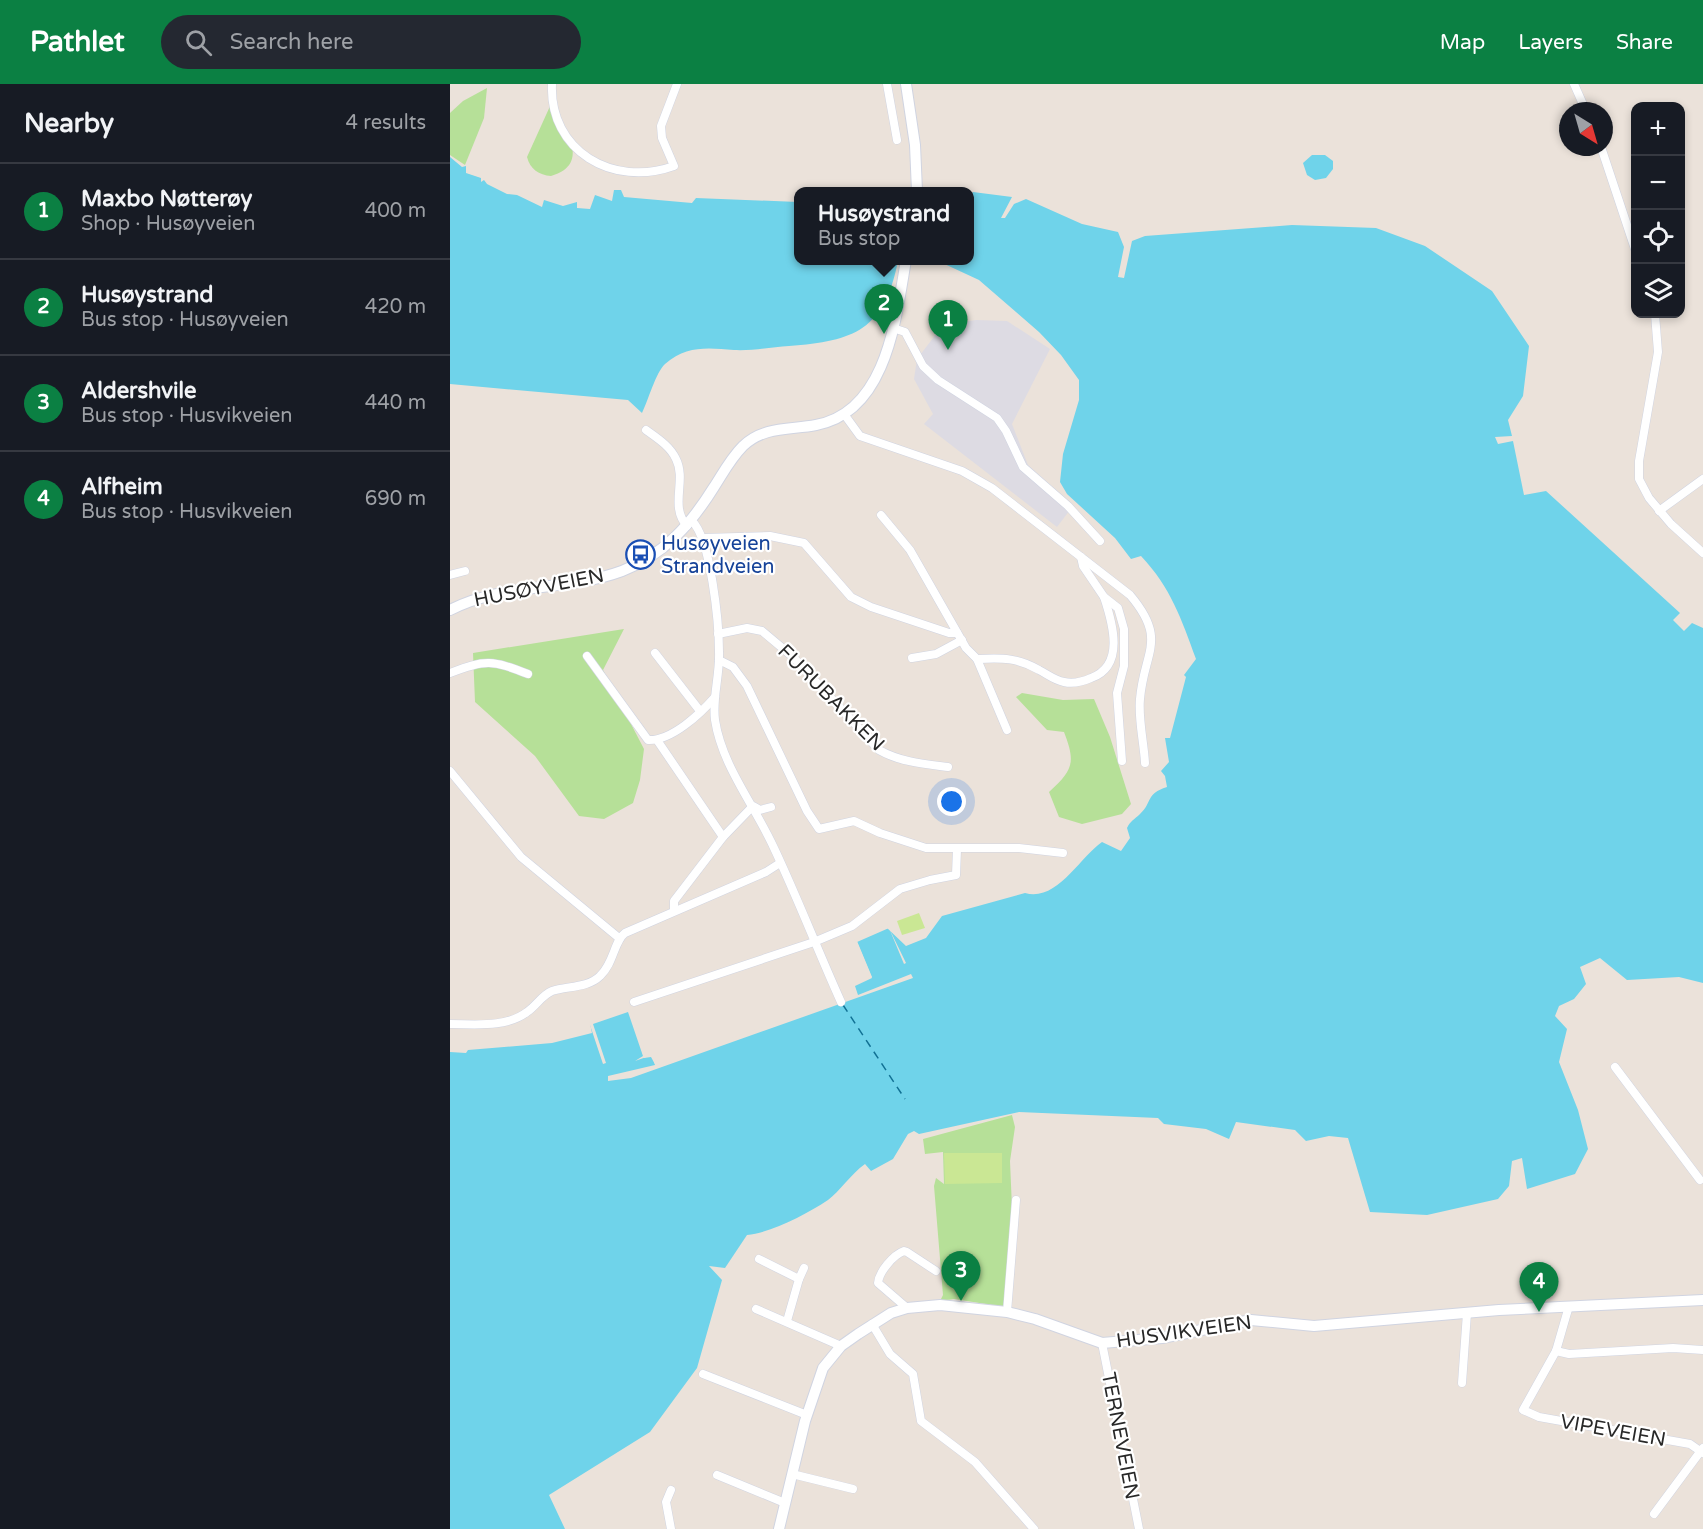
<!DOCTYPE html>
<html lang="en">
<head>
<meta charset="utf-8">
<style>
	:root { --surface:#171b24; --page:#242831; --text:#f1f3f6; --muted:#9ea1a6; --line:#363941; --accent:#0b8043 }
	body { margin:0; font-family:"Varela Round",sans-serif; background:var(--page); color:var(--text) }
	.controls { position:absolute; right:18px; top:18px; display:grid; overflow:hidden; border-radius:12px; box-shadow:0 3px 9px #0003 }
	.controls button { width:54px; height:54px; display:grid; place-items:center; padding:0; border:0; border-bottom:2px solid var(--line); background:var(--surface); color:var(--text); font:30px sans-serif }
	.compass { position:absolute; left:1109px; top:18px; width:54px; height:54px; border-radius:50%; background:var(--surface); box-shadow:0 3px 9px #0003; rotate:143deg }
	.you { position:absolute; left:502px; top:718px; width:21px; height:21px; margin:-15px; border:4px solid #fff; border-radius:50%; background:#1a73e8; box-shadow:0 0 0 9px #1a73e833 }
	.badge { display:grid; place-items:center; width:39px; height:39px; border-radius:50%; background:var(--accent); color:#fff; font-size:20px; font-weight:700 }
	.pin { position:absolute; translate:-50% -50px; filter:drop-shadow(0 2px 3px #0008) }
	.pin::after { content:''; position:absolute; top:32px; width:21px; height:18px; background:inherit; clip-path:polygon(0 0,100% 0,50% 100%) }
	.popup { position:absolute; left:344px; top:103px; width:180px; height:78px; box-sizing:border-box; display:grid; place-content:center; border-radius:12px; background:var(--surface); filter:drop-shadow(0 2px 4px #0005); font-size:20px; white-space:nowrap; color:var(--muted) }
	.popup b { font-size:22px; color:var(--text) }
	.popup::after { content:''; position:absolute; left:50%; top:100%; margin-left:-12px; border:12px solid transparent; border-top-color:var(--surface) }
	.list { margin:0; padding:0; list-style:none }
	h2 { display:flex; justify-content:space-between; align-items:center; height:78px; margin:0; padding:0 24px; font-size:26px }
	h2 small { font-size:20px; font-weight:400; color:var(--muted) }
	.list li { display:grid; grid-template-columns:39px 1fr auto; gap:18px; align-items:center; box-sizing:border-box; height:96px; padding:0 24px; border-top:2px solid var(--line) }
	.list b { display:block; font-size:22px; white-space:nowrap }
	.list p { margin:0; font-size:20px; white-space:nowrap; color:var(--muted) }
	.list em { font-size:20px; font-style:normal; color:var(--muted) }
	.icon { flex:none; width:33px; height:33px; fill:none; stroke:currentColor; stroke-width:2; stroke-linecap:round; stroke-linejoin:round }
	.map { position:relative; flex:none; width:1253px; height:1445px; overflow:hidden }
	header { display:flex; align-items:center; gap:36px; box-sizing:border-box; height:84px; padding:0 30px; background:var(--accent); color:#fff }
	header strong { font-size:28px }
	nav { display:flex; gap:33px; margin-inline-start:auto; font-size:21px }
	.search { width:420px; height:54px; background:var(--page); display:flex; align-items:center; gap:15px; box-sizing:border-box; padding:0 21px; border-radius:33px; color:var(--muted); font-size:22px }
	main { display:flex }
	aside { flex:1; background:var(--surface) }
	.map>svg:first-child { display:block }
	.industrial { fill:#dddbe3 }
	.green { fill:#b6e098 }
	.pitch { fill:#cae794 }
	.water { fill:#6fd3ea }
	.pier { fill:#ebe2da }
	.lines { fill:none; stroke-linecap:round; stroke-linejoin:round }
	.ferry { stroke:#117194; stroke-width:1.5; stroke-dasharray:8 6; stroke-linecap:butt }
	.street-casing { stroke:#d0d4e1; stroke-width:9 }
	.secondary-casing { stroke:#d0d4e1; stroke-width:12 }
	.street { stroke:#fff; stroke-width:8 }
	.secondary { stroke:#fff; stroke-width:10 }
	.labels { text-anchor:middle; dominant-baseline:central; stroke-width:4.5; stroke-linejoin:round; paint-order:stroke }
	.transit-label { font-size:20px; fill:#164399; stroke:#fff; text-anchor:start }
	.street-label { font-size:20px; fill:#282828; stroke:#fff }
</style>
</head>
<body>
<header>
<strong>Pathlet</strong>
<div class="search"><svg class="icon" aria-label="search" viewBox="0 0 24 24"><circle cx="10" cy="10" r="6"/><path d="M15 15l6 6"/></svg>Search here</div>
<nav><a>Map</a><a>Layers</a><a>Share</a></nav>
</header>
<main>
<aside>
<h2>Nearby<small>4 results</small></h2>
<ul class="list">
<li><span class="badge">1</span><div><b>Maxbo Nøtterøy</b><p>Shop · Husøyveien</p></div><em>400 m</em></li>
<li><span class="badge">2</span><div><b>Husøystrand</b><p>Bus stop · Husøyveien</p></div><em>420 m</em></li>
<li><span class="badge">3</span><div><b>Aldershvile</b><p>Bus stop · Husvikveien</p></div><em>440 m</em></li>
<li><span class="badge">4</span><div><b>Alfheim</b><p>Bus stop · Husvikveien</p></div><em>690 m</em></li>
</ul>
</aside>
<div class="map">
<svg width="1253" height="1445" viewBox="0 0 1253 1445">
	<rect width="100%" height="100%" fill="#ebe2da"/>
	<polygon class="industrial" points="526,236 557,237 600,265 562,340 578,381 623,422 607,443 474,340 483,330 464,295 467,275 493,241"/>
	<g class="green">
		<polygon points="37,4 34,34 15,81 0,71 0,29 13,17"/>
		<path d="M101,20C114,43 143,80 101,92C89,91 80,85 77,73Z"/>
		<polygon points="174,545 153,586 194,665 190,696 183,719 154,735 129,732 85,672 25,618 23,569"/>
		<path d="M572,609L613,616L644,615L660,653L681,720L672,730L632,740L609,733L599,708C623,686 626,679 614,648L597,646L566,613Z"/>
		<polygon points="562,1031 565,1043 560,1077 562,1124 555,1223 504,1215 490,1217 493,1211 484,1102 486,1094 494,1100 493,1068 475,1070 473,1055"/>
	</g>
	<g class="pitch">
		<polygon points="469,829 475,844 452,851 447,837"/>
		<polygon points="494,1069 552,1069 552,1099 495,1100"/>
	</g>
	<g class="water">
		<polygon points="862,71 875,71 883,77 883,85 876,94 865,96 857,91 853,79"/>
		<path d="M0,73L12,83L16,82V89L31,94V98L34,96L37,100L57,110L67,111L92,123L94,116L113,122L127,118V124L140,125L145,111L162,117L164,106H171L174,113L242,119L246,114L348,118V176L448,177C434,246 405,257 339,262C321,263 302,267 284,266C258,264 237,261 215,280C206,288 198,317 192,329L178,316L0,300Z"/>
		<path d="M523,108L562,113L551,134H555L564,120L576,115L632,140L668,148L674,163L668,193L674,194L682,157L695,152L842,141L926,144L975,162L1042,207L1079,262L1073,312L1058,336L1062,352L1045,353L1048,360L1063,357L1074,411L1096,407L1230,529L1223,536L1234,547L1242,539L1253,544V899L1229,893L1177,896L1150,874L1130,883L1136,900L1124,915L1109,922L1105,932L1117,945L1109,978L1128,1026L1138,1065L1125,1090L1077,1105L1072,1074L1062,1077L1059,1102L1048,1115L977,1131L920,1128L898,1054L879,1052L856,1057L845,1046L786,1038L779,1055L756,1045L714,1040L708,1034L569,1028L469,1050L464,1047L458,1050L443,1075L421,1087L415,1080C401,1090 389,1108 378,1116C355,1131 323,1148 297,1151L275,1184L259,1182L272,1196L247,1284L200,1348L99,1411L115,1445H0V968L16,969L18,966L102,959L142,949L140,939L180,926L194,974L201,973L207,984L407,912L403,901L422,893L407,857L436,843L456,862L476,854L492,832L575,809C607,818 629,774 652,758L671,767L680,754L677,744C681,736 684,736 690,730C703,718 695,710 717,703L715,692L711,687L719,678L715,654H720L736,593L734,591L746,575C731,534 721,504 691,472L681,475L665,454L617,410L610,398L613,370L629,316V296L611,271L589,248L529,196L488,177L520,176V113Z"/>
	</g>
	<polygon class="pier" points="437,840 456,879 454,880 439,844 407,858 422,894 405,902 408,911 461,890 463,894 181,994 158,997 158,992 205,981 202,971 185,977 193,972 178,928 143,940 156,979 153,980 139,938 183,924 196,971 203,970 208,980 404,910 400,900 419,891 404,856"/>
	<g class="lines">
		<polyline class="ferry" points="393,921 455,1015"/>
		<defs>
			<g id="street">
				<path d="M102,0C99,67 163,104 224,82L212,54L211,42L227,0"/>
				<polyline points="437,0 447,56"/>
				<polyline points="1124,0 1136,27"/>
				<polyline points="1151,63 1186,168"/>
				<polyline points="1205,230 1208,268 1189,377 1189,395 1199,414 1221,440 1253,469"/>
				<polyline points="443,244 455,248 473,282 488,296 547,334 556,347 573,383 618,422 650,457"/>
				<path d="M394,330L410,352L512,387L542,404L680,511C718,556 694,567 690,615C688,635 694,659 695,679"/>
				<path d="M196,346C207,354 220,362 226,375C237,397 219,422 237,442"/>
				<polyline points="1209,427 1253,395"/>
				<path d="M431,431L460,466L516,564L527,575C551,574 567,573 589,586C597,590 604,596 614,598C623,600 632,598 641,594C675,582 663,540 654,513"/>
				<path d="M242,437C261,455 269,540 269,568C270,591 262,614 265,636C272,682 305,722 324,764C348,815 368,867 391,918"/>
				<polyline points="254,454 320,452 354,459 401,513 421,523 499,549 507,549"/>
				<polyline points="631,473 633,482 654,513 668,524 674,545 674,582 667,609 672,677"/>
				<polyline points="0,491 15,487"/>
				<path d="M268,550L297,544L312,547L343,573L429,666C450,678 474,680 498,683"/>
				<polyline points="205,569 250,627"/>
				<path d="M137,572L198,656C222,657 251,629 265,613"/>
				<polyline points="462,574 486,570 512,556"/>
				<polyline points="527,575 557,646"/>
				<polyline points="269,576 283,583 297,602 357,727 369,745 404,737 430,749 476,764 569,764 613,769"/>
				<path d="M0,589C36,575 42,576 78,590"/>
				<polyline points="207,656 273,753 224,817 224,826"/>
				<polyline points="0,687 71,773 169,854"/>
				<polyline points="273,753 303,722 310,726 321,723"/>
				<polyline points="184,918 364,858 402,842 450,805 480,796 506,791 507,765"/>
				<path d="M0,940C25,940 56,944 77,928C86,922 92,911 102,907C117,902 138,904 150,892C164,879 164,857 175,849L316,788L330,779"/>
				<polyline points="1165,983 1250,1096"/>
				<polyline points="309,1175 349,1195 337,1237"/>
				<polyline points="349,1195 354,1184"/>
				<polyline points="1119,1222 1106,1267 1073,1326 1089,1333 1240,1360 1253,1369"/>
				<path d="M457,1224L428,1199C429,1188 443,1171 454,1167L457,1168L486,1187"/>
				<polyline points="306,1225 391,1262"/>
				<polyline points="557,1228 566,1116"/>
				<polyline points="422,1240 440,1270 463,1290 471,1337 525,1378 584,1445"/>
				<polyline points="652,1259 689,1445"/>
				<polyline points="1106,1267 1119,1270 1223,1264 1253,1266"/>
				<polyline points="253,1290 357,1331"/>
				<polyline points="1012,1299 1017,1229"/>
				<polyline points="342,1390 403,1405"/>
				<polyline points="267,1391 335,1419"/>
				<polyline points="221,1406 216,1418 221,1445"/>
				<polyline points="1204,1430 1253,1364"/>
			</g>
			<g id="secondary">
				<polyline points="456,0 465,61 467,107"/>
				<path d="M0,526C54,498 115,508 172,487C214,471 241,440 264,403C273,389 281,374 293,362C314,342 340,346 366,341C437,328 446,234 456,176"/>
				<polyline points="329,1445 355,1337 373,1284 391,1262 408,1250 441,1229 457,1224 490,1221 557,1228 585,1235 652,1259 712,1254 801,1236 864,1242 1049,1226 1253,1216"/>
			</g>
		</defs>
		<use href="#street" class="street-casing"/>
		<use href="#secondary" class="secondary-casing"/>
		<use href="#street" class="street"/>
		<use href="#secondary" class="secondary"/>
	</g>
	<defs>
		<symbol id="bus-ring" viewBox="-11 -11 22 22"><circle r="9.5" fill="#fff" stroke="#1a4fb4" stroke-width="1.5"/><path d="M-5-6H5V4H4V6H2V4H-2V6H-4V4H-5ZM-3.5-4V0h7V-4ZM-3.5 1.2v1.5H-2V1.2ZM2 1.2v1.5H3.5V1.2Z" fill="#1a4fb4"/></symbol>
	</defs>
	<g fill-rule="evenodd">
		<use href="#bus-ring" x="174" y="454" width="33" height="33"/>
	</g>
	<g class="labels">
		<g class="transit-label">
			<text x="211" y="460">Husøyveien<tspan x="211" dy="23">Strandveien</tspan></text>
		</g>
		<g class="street-label">
			<text transform="translate(89 504) rotate(-11)">HUSØYVEIEN</text>
			<text transform="translate(381 614) rotate(45)">FURUBAKKEN</text>
			<text transform="translate(734 1248) rotate(-8)">HUSVIKVEIEN</text>
			<text transform="translate(1163 1347) rotate(10)">VIPEVEIEN</text>
			<text transform="translate(670 1352) rotate(79)">TERNEVEIEN</text>
		</g>
	</g>
</svg>
<div class="controls">
<button>+</button>
<button>−</button>
<button><svg class="icon" aria-label="locate" viewBox="0 0 24 24"><circle cx="12" cy="12" r="6"/><path d="M12 2v4M12 18v4M2 12h4M18 12h4"/></svg></button>
<button><svg class="icon" aria-label="layers" viewBox="0 0 24 24"><path d="M12 4l9 5-9 5-9-5zM3 14l9 5 9-5"/></svg></button>
</div>
<svg class="compass" viewBox="-18 -18 36 36"><path d="M0-13l5 13h-10z" fill="#e53935"/><path d="M0 13l5-13h-10z" fill="#9ea1a6"/></svg>
<div class="you"></div>
<div class="pin badge" style="left:498px;top:266px">1</div>
<div class="pin badge" style="left:434px;top:250px">2</div>
<div class="popup"><b>Husøystrand</b>Bus stop</div>
<div class="pin badge" style="left:511px;top:1217px">3</div>
<div class="pin badge" style="left:1089px;top:1228px">4</div>
</div>
</main>
</body>
</html>
